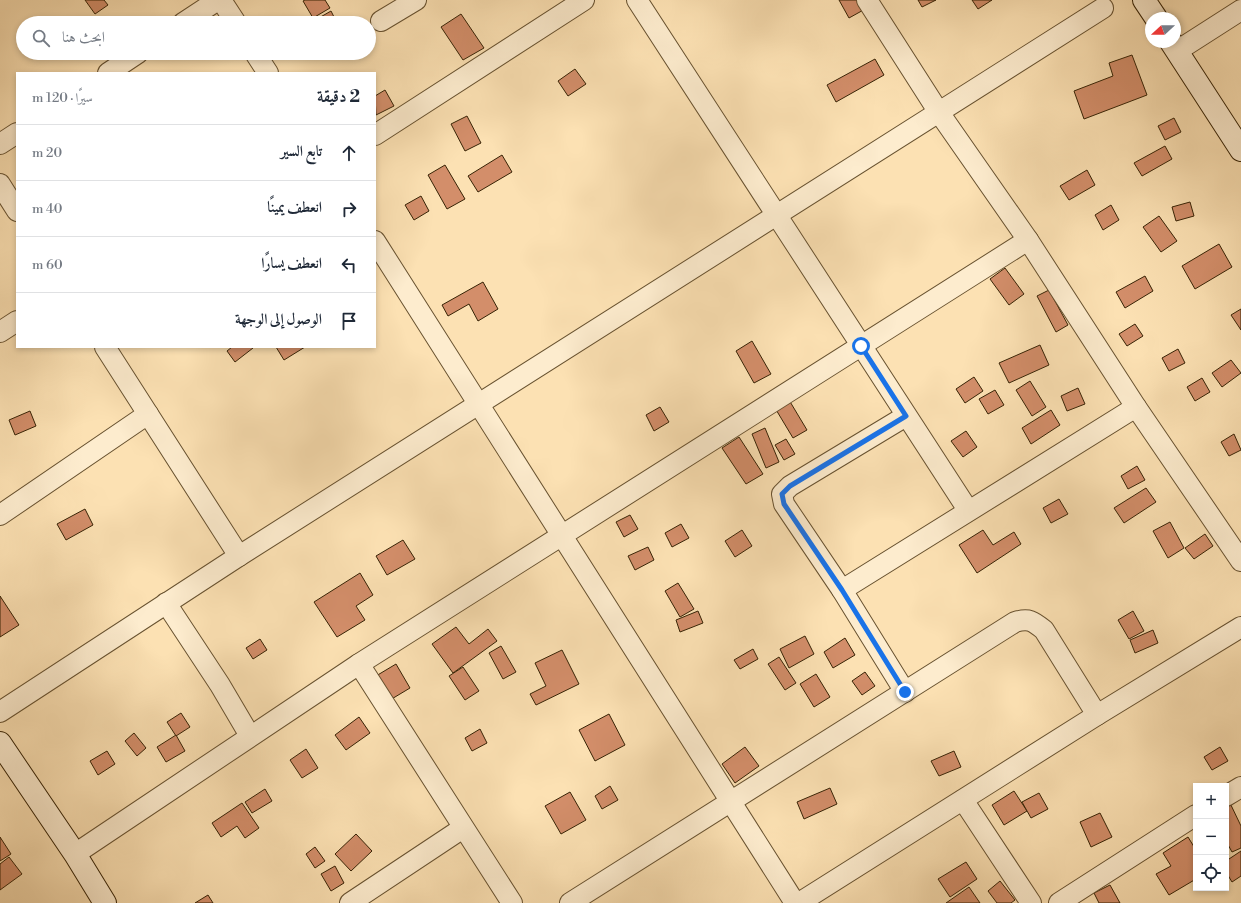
<!DOCTYPE html>
<html lang="ar">
<head>
<meta charset="utf-8">
<style>
	:root { --surface:#fff; --page:#f6f6f7; --text:#1f2937; --muted:#747a83; --line:#e0e1e3 }
	body { margin:0; font-family:"Libre Bodoni",Amiri,serif; background:var(--page); color:var(--text); direction:rtl }
	.controls { position:absolute; right:12px; bottom:12px; display:grid; overflow:hidden; border-radius:0px; box-shadow:0 2px 6px #0003 }
	.controls button { width:36px; height:36px; display:grid; place-items:center; padding:0; border:0; border-bottom:1px solid var(--line); background:var(--surface); color:var(--text); font:20px sans-serif }
	.compass { position:absolute; left:1145px; top:12px; width:36px; height:36px; border-radius:50%; background:var(--surface); box-shadow:0 2px 6px #0003; rotate:249deg }
	.stop { position:absolute; width:12px; height:12px; margin:-9px; border:3px solid #1a73e8; border-radius:50%; background:#fff }
	.stop.end { background:#1a73e8; border-color:#fff; box-shadow:0 1px 4px #0008 }
	.list { margin:0; padding:0; list-style:none }
	h2 { display:flex; justify-content:space-between; align-items:center; height:52px; margin:0; padding:0 16px; font-size:17px }
	h2 small { font-size:13px; font-weight:400; color:var(--muted) }
	.list li { display:grid; grid-template-columns:26px 1fr auto; gap:12px; align-items:center; box-sizing:border-box; height:56px; padding:0 16px; border-top:1px solid var(--line) }
	.list b { display:block; font-size:15px; white-space:nowrap }
	.list em { font-size:13px; font-style:normal; color:var(--muted) }
	.icon { flex:none; width:22px; height:22px; fill:none; stroke:currentColor; stroke-width:2; stroke-linecap:round; stroke-linejoin:round }
	.map { position:relative; flex:none; width:1241px; height:903px; overflow:hidden; direction:ltr }
	.search { position:absolute; background:var(--surface); box-shadow:0 2px 6px #0003; left:16px; top:16px; width:360px; height:44px; display:flex; align-items:center; gap:10px; box-sizing:border-box; padding:0 14px; border-radius:22px; color:var(--muted); font-size:15px }
	.panel { position:absolute; background:var(--surface); box-shadow:0 2px 6px #0003; left:16px; top:72px; width:360px; height:276px; border-radius:0px; direction:rtl }
	.map>svg:first-child { display:block }
	.building { fill:#d38e6a; stroke:#372305 }
	.lines { fill:none; stroke-linecap:round; stroke-linejoin:round }
	.street-casing { stroke:#685230; stroke-width:22 }
	.secondary-casing { stroke:#372305; stroke-width:24 }
	.street { stroke:#fdecce; stroke-width:20 }
	.secondary { stroke:#fdecce; stroke-width:22 }
	.route { stroke:#1a73e8; stroke-width:5 }
</style>
</head>
<body>
<div class="map">
<svg width="1241" height="903" viewBox="0 0 1241 903">
	<rect width="100%" height="100%" fill="#fce1b3"/>
	<filter id="stains"><feTurbulence type="fractalNoise" baseFrequency=".005" numOctaves="4"/><feColorMatrix values="0 0 0 0 .2 0 0 0 0 .09 0 0 0 0 .02 0 0 0 .5 -.17"/></filter>
	<radialGradient id="worn" r=".72"><stop offset=".6" stop-color="#630" stop-opacity="0"/><stop offset="1" stop-color="#630" stop-opacity=".3"/></radialGradient>
	<g class="building">
		<polygon points="85,0 104,0 108,5 95,14"/>
		<polygon points="305,0 325,0 330,8 313,18 303,1"/>
		<polygon points="839,0 863,0 867,8 849,18"/>
		<polygon points="918,0 936,0 922,7"/>
		<polygon points="972,0 992,0 978,9"/>
		<polygon points="331,11 337,23 319,23 317,19"/>
		<polygon points="461,14 484,48 463,60 441,27"/>
		<polygon points="354,17 358,23 344,23"/>
		<polygon points="1132,55 1147,95 1084,119 1074,91 1113,76 1109,63"/>
		<polygon points="875,59 884,75 836,102 827,85"/>
		<polygon points="575,69 586,84 568,96 558,81"/>
		<polygon points="385,90 394,106 376,115 375,96"/>
		<polygon points="467,116 481,143 465,151 451,124"/>
		<polygon points="1174,118 1181,132 1165,140 1158,126"/>
		<polygon points="1165,146 1172,159 1142,176 1134,163"/>
		<polygon points="502,155 512,172 478,192 468,176"/>
		<polygon points="445,165 465,199 447,209 428,175"/>
		<polygon points="1087,170 1095,185 1069,200 1060,186"/>
		<polygon points="421,196 429,211 414,220 405,205"/>
		<polygon points="1190,202 1194,216 1176,221 1172,207"/>
		<polygon points="1111,205 1119,220 1103,230 1095,215"/>
		<polygon points="1159,216 1177,241 1161,252 1143,227"/>
		<polygon points="1219,244 1232,267 1195,289 1182,266"/>
		<polygon points="1005,268 1024,294 1009,305 990,279"/>
		<polygon points="1145,276 1153,291 1125,308 1116,292"/>
		<polygon points="483,282 498,309 478,321 469,304 448,316 442,305"/>
		<polygon points="1049,290 1068,325 1056,332 1037,296"/>
		<polygon points="1241,309 1241,330 1231,315"/>
		<polygon points="1135,324 1143,336 1127,346 1119,334"/>
		<polygon points="752,341 771,374 754,383 736,351"/>
		<polygon points="1040,345 1049,365 1009,383 999,363"/>
		<polygon points="232,347 252,347 253,348 235,362 227,351"/>
		<polygon points="276,347 305,347 284,360"/>
		<polygon points="1178,349 1185,363 1169,371 1162,358"/>
		<polygon points="1231,360 1241,373 1222,387 1212,373"/>
		<polygon points="974,377 983,391 965,403 956,389"/>
		<polygon points="1202,378 1210,392 1195,401 1187,387"/>
		<polygon points="1030,381 1046,407 1032,416 1016,390"/>
		<polygon points="1078,388 1085,404 1067,411 1061,396"/>
		<polygon points="995,390 1004,405 988,414 979,399"/>
		<polygon points="789,400 807,430 793,438 775,408"/>
		<polygon points="660,407 669,422 654,431 646,415"/>
		<polygon points="1051,410 1060,425 1031,444 1022,428"/>
		<polygon points="30,411 36,426 15,435 9,420"/>
		<polygon points="765,428 779,462 766,468 752,434"/>
		<polygon points="966,431 977,447 963,457 951,441"/>
		<polygon points="1234,434 1241,450 1229,456 1221,442"/>
		<polygon points="739,437 763,474 746,484 722,448"/>
		<polygon points="786,439 795,454 784,460 775,445"/>
		<polygon points="1137,466 1145,480 1128,489 1121,476"/>
		<polygon points="1146,488 1156,502 1124,523 1114,508"/>
		<polygon points="1059,499 1068,514 1051,523 1043,508"/>
		<polygon points="85,509 93,525 66,540 57,524"/>
		<polygon points="630,515 638,529 624,537 616,522"/>
		<polygon points="1170,522 1184,548 1168,558 1153,531"/>
		<polygon points="681,524 689,538 672,547 665,533"/>
		<polygon points="742,530 752,546 735,557 725,541"/>
		<polygon points="983,530 993,545 1014,532 1021,544 977,573 959,545"/>
		<polygon points="1205,534 1213,546 1194,559 1185,548"/>
		<polygon points="403,540 415,559 387,575 376,556"/>
		<polygon points="648,547 654,560 635,570 628,556"/>
		<polygon points="360,573 373,595 356,606 365,620 337,637 314,602"/>
		<polygon points="678,583 694,609 680,617 665,591"/>
		<polygon points="0,596 19,625 0,637"/>
		<polygon points="698,611 703,623 680,632 676,620"/>
		<polygon points="1133,611 1144,631 1129,639 1118,620"/>
		<polygon points="456,627 469,644 488,629 497,641 453,673 432,644"/>
		<polygon points="1153,630 1158,643 1135,653 1130,640"/>
		<polygon points="805,636 814,654 789,668 780,649"/>
		<polygon points="845,638 855,655 833,668 824,652"/>
		<polygon points="260,639 267,650 253,659 246,648"/>
		<polygon points="501,646 516,672 503,679 489,653"/>
		<polygon points="753,649 758,659 740,669 734,660"/>
		<polygon points="562,650 579,684 536,705 530,694 546,686 535,663"/>
		<polygon points="779,657 796,683 785,690 768,664"/>
		<polygon points="396,664 410,688 380,706 366,682"/>
		<polygon points="463,667 479,691 465,700 449,676"/>
		<polygon points="865,672 875,686 862,695 852,681"/>
		<polygon points="816,674 830,697 814,707 800,684"/>
		<polygon points="181,713 190,727 176,736 167,722"/>
		<polygon points="609,714 625,745 595,761 579,730"/>
		<polygon points="359,717 370,733 346,750 335,735"/>
		<polygon points="480,729 487,743 472,751 465,738"/>
		<polygon points="134,733 146,748 137,756 125,741"/>
		<polygon points="176,735 185,751 166,762 157,747"/>
		<polygon points="745,747 759,766 735,783 722,764"/>
		<polygon points="1220,747 1228,761 1212,770 1204,757"/>
		<polygon points="306,749 318,768 302,778 290,760"/>
		<polygon points="107,751 115,764 98,775 90,761"/>
		<polygon points="954,751 961,767 939,776 931,761"/>
		<polygon points="610,786 618,800 602,809 595,796"/>
		<polygon points="830,788 837,804 804,819 797,802"/>
		<polygon points="265,789 272,801 252,813 245,802"/>
		<polygon points="1014,791 1027,811 1004,825 992,805"/>
		<polygon points="570,792 586,820 561,834 545,806"/>
		<polygon points="1039,793 1048,809 1031,818 1022,802"/>
		<polygon points="1229,801 1241,826 1241,848 1232,852 1226,841 1226,802"/>
		<polygon points="242,803 259,828 245,838 237,826 221,837 212,823"/>
		<polygon points="1100,813 1112,837 1091,847 1080,822"/>
		<polygon points="356,834 372,851 351,871 335,854"/>
		<polygon points="0,837 11,854 0,861"/>
		<polygon points="1188,837 1196,850 1196,879 1169,895 1156,874 1171,866 1163,853"/>
		<polygon points="315,847 325,861 315,868 306,854"/>
		<polygon points="1241,851 1241,876 1232,882 1226,872 1226,861"/>
		<polygon points="9,857 22,874 0,890 0,864"/>
		<polygon points="966,862 977,879 950,897 938,879"/>
		<polygon points="335,866 344,883 331,891 321,874"/>
		<polygon points="1000,881 1015,900 1011,903 997,903 988,891"/>
		<polygon points="1110,885 1120,903 1099,903 1094,893"/>
		<polygon points="969,887 980,903 946,903"/>
		<polygon points="208,895 213,903 195,903"/>
	</g>
	<g class="lines">
		<defs>
			<g id="street">
				<polyline points="221,0 236,23"/>
				<polyline points="637,0 968,510"/>
				<polyline points="867,0 938,111 1028,240 1136,407 1241,561"/>
				<polyline points="381,21 416,0"/>
				<polyline points="183,23 218,0"/>
				<polyline points="1177,51 1241,10"/>
				<polyline points="255,53 268,73"/>
				<polyline points="108,73 138,53"/>
				<polyline points="375,135 584,0"/>
				<polyline points="0,144 17,133"/>
				<polyline points="0,184 17,211"/>
				<polyline points="375,241 795,903"/>
				<polyline points="0,332 17,321"/>
				<polyline points="105,347 239,556"/>
				<polyline points="0,515 148,414"/>
				<polyline points="842,590 1136,407"/>
				<polyline points="166,603 220,685 250,736"/>
				<polyline points="359,664 512,903"/>
				<polyline points="905,692 842,590 784,504 782,494 790,486 906,416"/>
				<polyline points="0,712 239,556 1103,8"/>
				<polyline points="1226,796 1241,787"/>
				<polyline points="963,800 1031,903"/>
				<polyline points="75,854 359,664 1028,240"/>
				<polyline points="350,903 463,828"/>
				<path d="M570,903L1015,622C1029,618 1033,621 1044,630L1097,715"/>
				<polyline points="799,903 1097,715 1241,627"/>
				<polyline points="1059,903 1196,815"/>
			</g>
			<g id="secondary">
				<polyline points="1144,0 1156,18"/>
				<polyline points="1171,42 1241,150"/>
				<polyline points="0,743 75,854 105,903"/>
			</g>
		</defs>
		<use href="#street" class="street-casing"/>
		<use href="#secondary" class="secondary-casing"/>
		<use href="#street" class="street"/>
		<use href="#secondary" class="secondary"/>
	</g>
	<g class="lines">
		<polyline class="route" points="861,346 906,416 790,486 782,494 784,504 842,590 905,692"/>
	</g>
	<rect width="100%" height="100%" filter="url(#stains)"/>
	<rect width="100%" height="100%" fill="url(#worn)"/>
</svg>
<div class="controls">
<button>+</button>
<button>−</button>
<button><svg class="icon" aria-label="locate" viewBox="0 0 24 24"><circle cx="12" cy="12" r="6"/><path d="M12 2v4M12 18v4M2 12h4M18 12h4"/></svg></button>
</div>
<svg class="compass" viewBox="-18 -18 36 36"><path d="M0-13l5 13h-10z" fill="#e53935"/><path d="M0 13l5-13h-10z" fill="#747a83"/></svg>
<div class="stop" style="left:861px;top:346px"></div>
<div class="stop end" style="left:905px;top:692px"></div>
<div class="search"><svg class="icon" aria-label="search" viewBox="0 0 24 24"><circle cx="10" cy="10" r="6"/><path d="M15 15l6 6"/></svg>ابحث هنا</div>
<section class="panel">
<h2>2 دقيقة<small>سيرًا · 120 m</small></h2>
<ul class="list">
<li><svg class="icon" aria-label="ahead" viewBox="0 0 24 24"><path d="M12 20V5M6 11l6-6 6 6"/></svg><div><b>تابع السير</b></div><em>20 m</em></li>
<li><svg class="icon" aria-label="right" viewBox="0 0 24 24"><path d="M7 20v-9h11M14 6l5 5-5 5"/></svg><div><b>انعطف يمينًا</b></div><em>40 m</em></li>
<li><svg class="icon" aria-label="left" viewBox="0 0 24 24"><path d="M17 20v-9H6M10 6l-5 5 5 5"/></svg><div><b>انعطف يسارًا</b></div><em>60 m</em></li>
<li><svg class="icon" aria-label="arrive" viewBox="0 0 24 24"><path d="M6 21V4h12l-3 4 3 4H6"/></svg><div><b>الوصول إلى الوجهة</b></div></li>
</ul>
</section>
</div>
</body>
</html>
